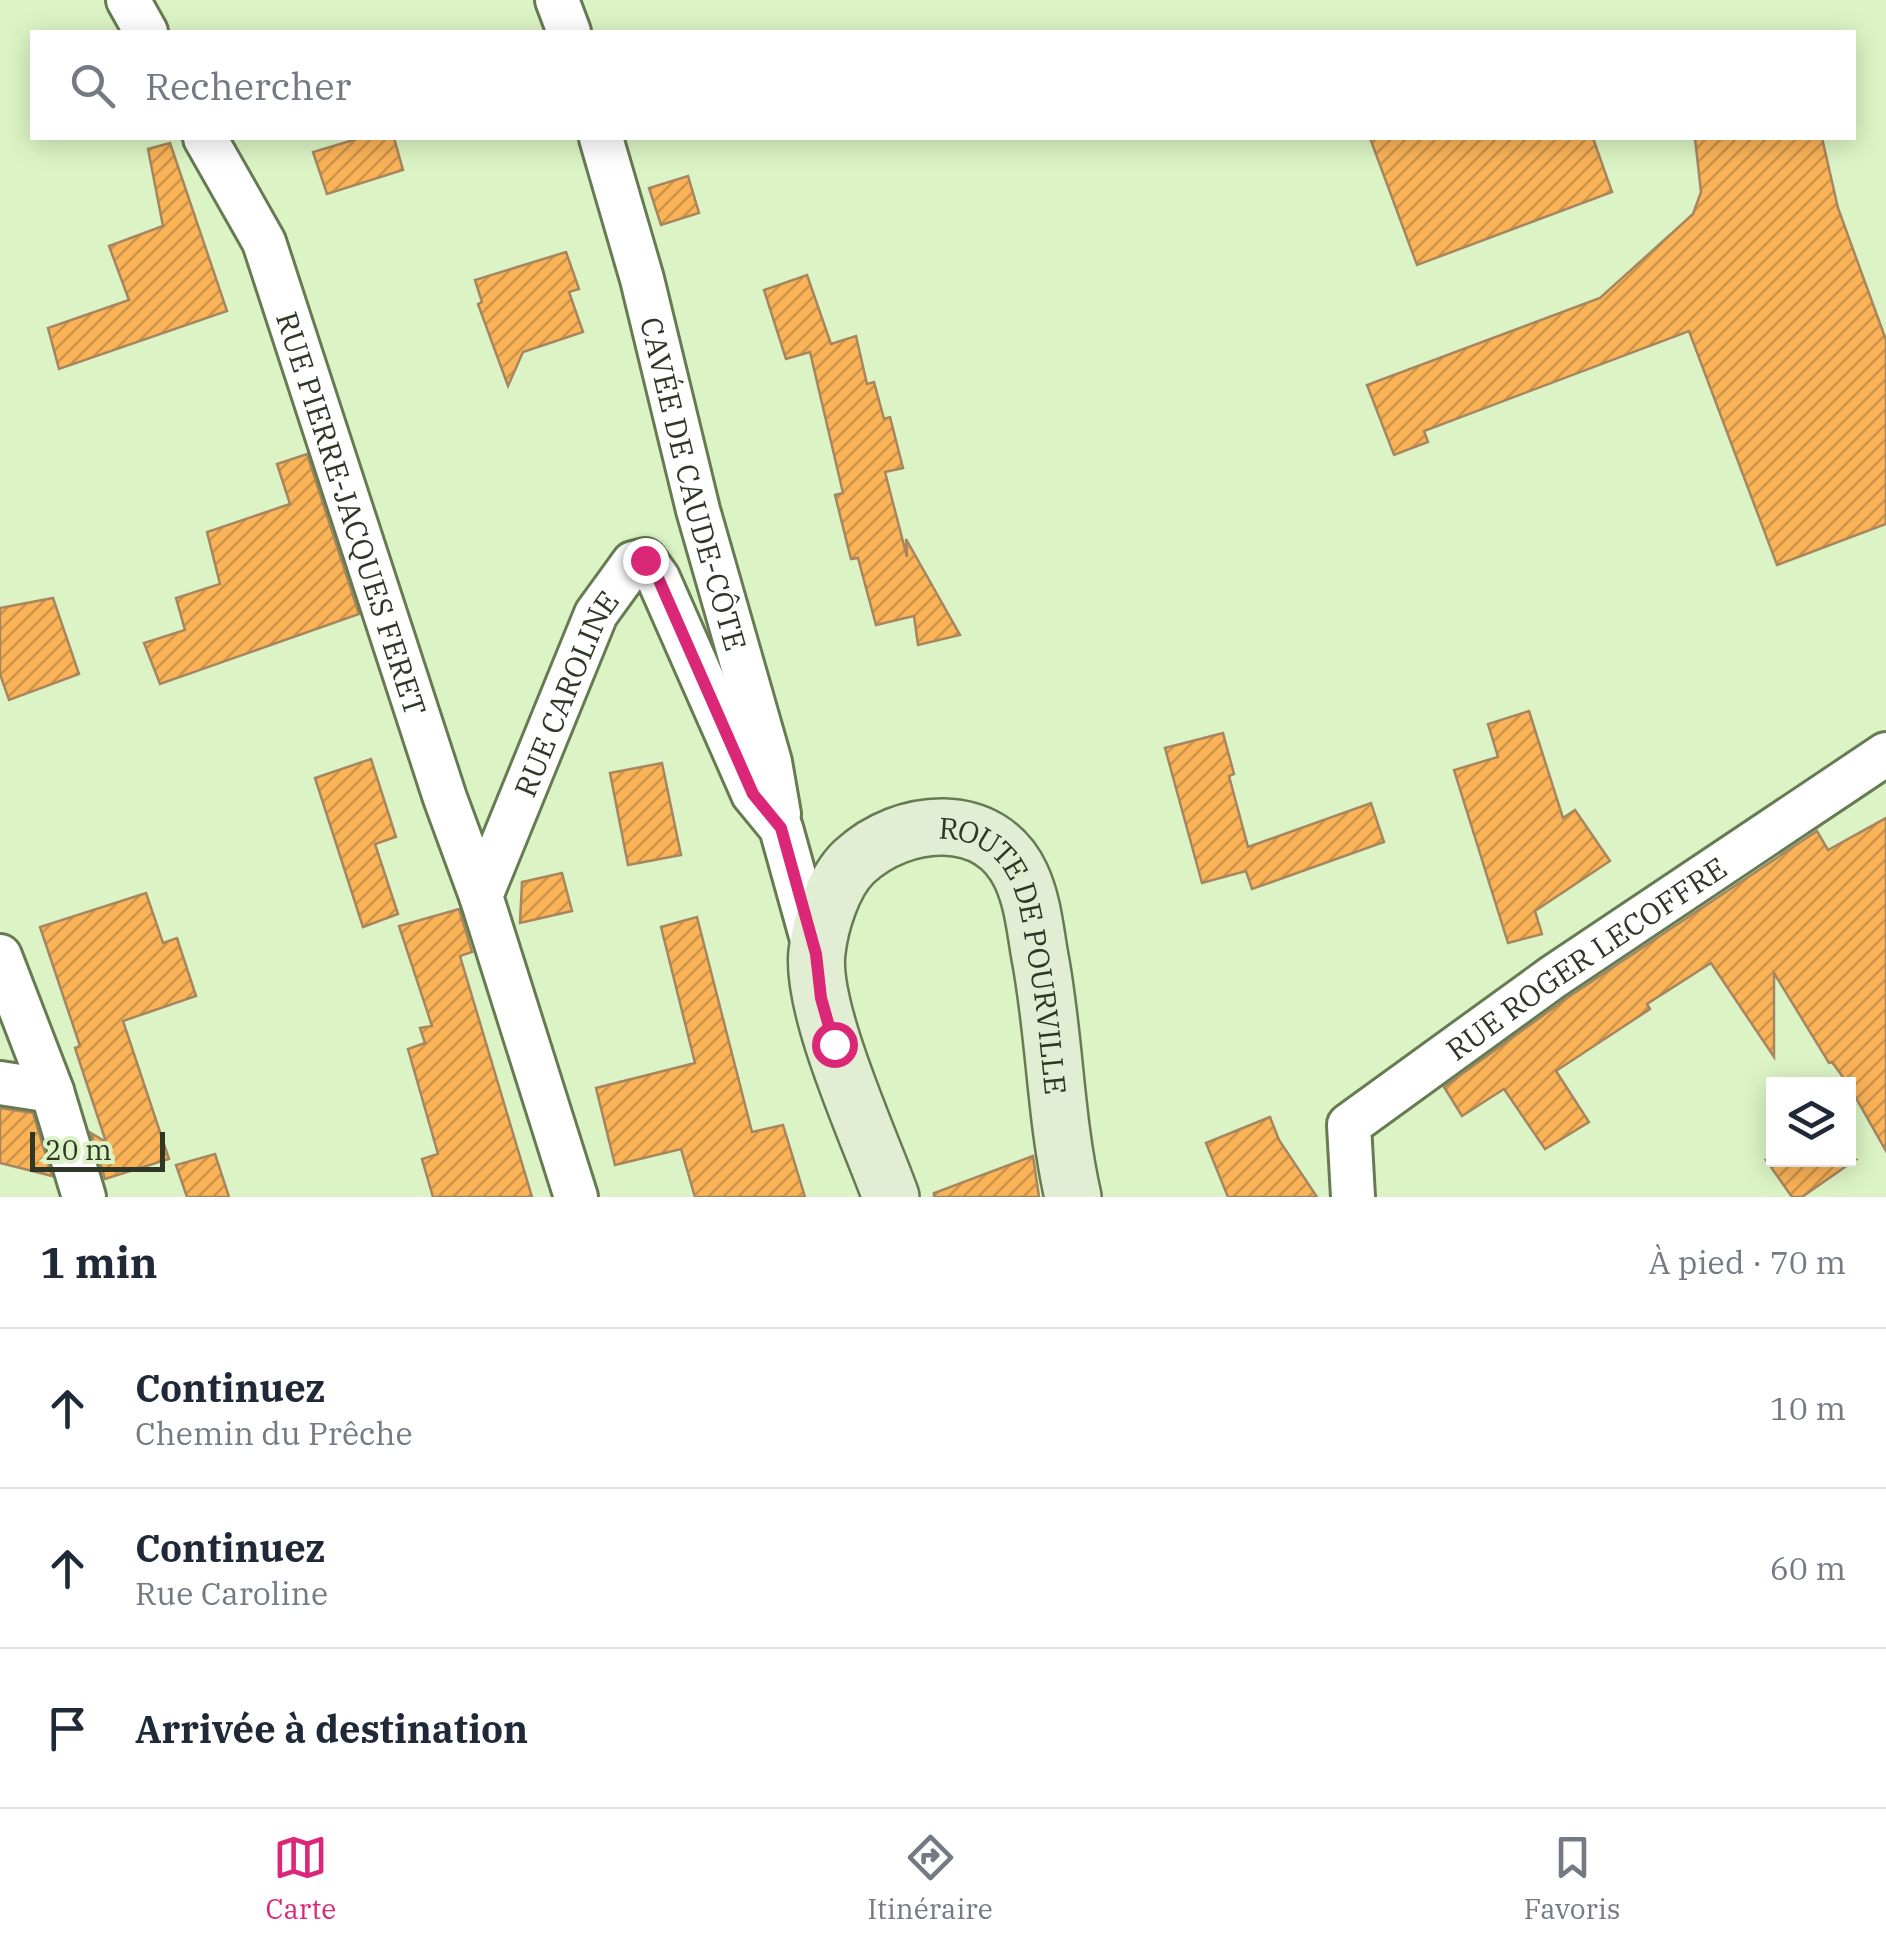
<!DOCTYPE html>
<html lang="fr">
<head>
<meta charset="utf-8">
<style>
	:root { --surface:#fff; --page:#f6f6f7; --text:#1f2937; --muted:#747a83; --line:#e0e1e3; --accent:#db2777 }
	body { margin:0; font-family:"IBM Plex Serif",serif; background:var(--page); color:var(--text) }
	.controls { position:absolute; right:30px; bottom:30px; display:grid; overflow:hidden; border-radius:0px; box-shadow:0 5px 25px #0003 }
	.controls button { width:90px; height:90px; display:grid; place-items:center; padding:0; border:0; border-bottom:2px solid var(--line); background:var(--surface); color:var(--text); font:50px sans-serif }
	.scale { position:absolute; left:30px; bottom:25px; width:135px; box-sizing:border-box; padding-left:10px; border:5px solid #2f3826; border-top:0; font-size:28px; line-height:35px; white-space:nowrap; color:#2f3826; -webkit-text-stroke:8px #dcf4c5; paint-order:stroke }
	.stop { position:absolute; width:30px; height:30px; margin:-22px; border:8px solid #db2777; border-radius:50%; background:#fff }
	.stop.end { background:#db2777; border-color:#fff; box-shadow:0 2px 10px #0008 }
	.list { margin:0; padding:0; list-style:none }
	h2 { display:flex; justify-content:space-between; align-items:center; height:130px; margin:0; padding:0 40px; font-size:42px }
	h2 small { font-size:32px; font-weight:400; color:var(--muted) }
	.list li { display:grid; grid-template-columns:65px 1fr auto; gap:30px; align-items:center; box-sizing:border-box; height:160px; padding:0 40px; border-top:2px solid var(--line) }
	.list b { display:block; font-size:38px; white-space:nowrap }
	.list p { margin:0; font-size:32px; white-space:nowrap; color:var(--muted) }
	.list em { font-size:32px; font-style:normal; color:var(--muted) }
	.icon { flex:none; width:55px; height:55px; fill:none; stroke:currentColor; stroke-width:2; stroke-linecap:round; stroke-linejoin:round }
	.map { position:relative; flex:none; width:1886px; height:1197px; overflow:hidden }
	.search { position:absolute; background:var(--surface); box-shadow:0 5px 25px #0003; left:30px; right:30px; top:30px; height:110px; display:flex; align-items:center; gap:25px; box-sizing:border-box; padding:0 35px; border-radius:0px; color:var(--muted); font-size:38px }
	.sheet { height:610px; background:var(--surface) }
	nav { display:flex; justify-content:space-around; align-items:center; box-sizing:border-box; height:140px; border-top:2px solid var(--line); background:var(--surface); font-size:28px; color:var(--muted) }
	nav a { display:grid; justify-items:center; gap:5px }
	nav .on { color:var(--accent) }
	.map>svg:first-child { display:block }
	.building { fill:url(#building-hatch); stroke:#a7865f; stroke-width:2.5 }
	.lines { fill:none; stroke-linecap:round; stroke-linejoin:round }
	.street-casing { stroke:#667b52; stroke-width:48 }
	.secondary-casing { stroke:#667b52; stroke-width:60 }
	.street { stroke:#fff; stroke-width:42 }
	.secondary { stroke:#e1eed4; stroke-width:55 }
	.route { stroke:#db2777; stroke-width:12 }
	.labels { text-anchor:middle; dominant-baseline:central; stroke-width:8; stroke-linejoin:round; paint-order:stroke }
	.street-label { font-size:30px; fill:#2f3826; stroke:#dcf4c5 }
</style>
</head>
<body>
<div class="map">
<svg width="1886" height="1197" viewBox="0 0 1886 1197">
	<defs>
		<pattern id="building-hatch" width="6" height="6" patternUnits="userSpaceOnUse" patternTransform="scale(2.5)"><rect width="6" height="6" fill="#fbb358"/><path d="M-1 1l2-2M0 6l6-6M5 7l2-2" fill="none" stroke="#cc9349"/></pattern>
	</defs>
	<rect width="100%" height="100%" fill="#dcf4c5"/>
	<g class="building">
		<polygon points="360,138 394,138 403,170 327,194 313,152"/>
		<polygon points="1370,138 1593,138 1612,192 1417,265"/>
		<polygon points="1695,138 1822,138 1838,208 1886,340 1886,524 1777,565 1689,331 1424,431 1428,442 1394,455 1367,385 1600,298 1693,214 1701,192"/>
		<polygon points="170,143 227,311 59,369 48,328 129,300 109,246 163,226 148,149"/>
		<polygon points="688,176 699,213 661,225 649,188"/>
		<polygon points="566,252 579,289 569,292 583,332 523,352 508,386 478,304 482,302 475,280"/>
		<polygon points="807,275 831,344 856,336 867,384 874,382 884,419 890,417 903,468 885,472 907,557 906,539 960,635 918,645 914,616 876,625 858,558 851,559 835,495 843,493 810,352 786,359 764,290"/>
		<polygon points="307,454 359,614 160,684 144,643 185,630 176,598 220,584 207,532 290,504 277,464"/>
		<polygon points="53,598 79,674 9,700 0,674 0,608"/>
		<polygon points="1529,711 1563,818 1575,810 1610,861 1535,911 1542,934 1508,943 1454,770 1498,757 1488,724"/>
		<polygon points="1223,733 1234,774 1229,776 1248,847 1371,803 1384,842 1252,889 1246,871 1202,883 1165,748"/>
		<polygon points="371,759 396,837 375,844 398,914 363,927 315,778"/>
		<polygon points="662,763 681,855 628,865 610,773"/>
		<polygon points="1886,818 1886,1151 1848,1084 1832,1062 1829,1063 1774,973 1774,1057 1711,963 1647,1004 1650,1009 1556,1071 1589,1122 1545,1149 1504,1089 1462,1116 1444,1087 1567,998 1817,831 1828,850"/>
		<polygon points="562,873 572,911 520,923 522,882"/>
		<polygon points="146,893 163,943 177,938 196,996 123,1021 169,1159 105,1179 91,1133 106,1142 75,1048 80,1046 40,927"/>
		<polygon points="459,909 472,952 460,956 532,1197 433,1197 422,1159 438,1154 408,1049 425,1043 420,1028 432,1026 399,926"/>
		<polygon points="697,917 752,1132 783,1125 805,1197 695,1197 681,1149 615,1165 596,1088 695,1063 661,927"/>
		<polygon points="0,1108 33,1113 52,1176 0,1163"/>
		<polygon points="1270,1117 1279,1140 1317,1197 1228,1197 1206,1143"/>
		<polygon points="215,1154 229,1197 187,1197 176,1165"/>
		<polygon points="1033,1156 1039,1197 934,1197 934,1193"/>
		<polygon points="1766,1160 1855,1160 1802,1197 1792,1197"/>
	</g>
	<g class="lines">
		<defs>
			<g id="street">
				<polyline points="128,0 146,32"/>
				<polyline points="557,0 569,32"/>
				<path id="s1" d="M205,138L264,242L445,798L481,896"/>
				<path id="s2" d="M601,138L642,279L698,510L770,762L779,814"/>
				<polyline points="0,956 52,1091 84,1197"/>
				<polyline points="0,1083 52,1091"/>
				<path id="s3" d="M576,1197L481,896L596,614L633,563L645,560L658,578L753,794L781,828L816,954"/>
				<path id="s4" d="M1353,1197L1349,1125L1553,977L1886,754"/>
			</g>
			<g id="secondary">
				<path id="s5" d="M891,1197C870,1139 810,1009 817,952C820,924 833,882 854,862C902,817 990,809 1021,876C1033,902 1035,929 1040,957C1055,1036 1055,1118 1073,1197"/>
			</g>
		</defs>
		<use href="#street" class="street-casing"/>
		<use href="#secondary" class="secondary-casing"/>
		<use href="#street" class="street"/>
		<use href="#secondary" class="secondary"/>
	</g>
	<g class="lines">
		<polyline class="route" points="645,560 658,578 753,794 781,828 816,954 821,998 834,1044"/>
	</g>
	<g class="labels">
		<g class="street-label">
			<text stroke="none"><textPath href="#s2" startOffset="358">CAVÉE DE CAUDE-CÔTE</textPath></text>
			<text stroke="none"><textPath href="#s1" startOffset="405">RUE PIERRE-JACQUES FERET</textPath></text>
			<text stroke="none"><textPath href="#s3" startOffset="535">RUE CAROLINE</textPath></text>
			<text stroke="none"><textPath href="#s4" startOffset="362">RUE ROGER LECOFFRE</textPath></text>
			<text stroke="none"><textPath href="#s5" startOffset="612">ROUTE DE POURVILLE</textPath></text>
		</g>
	</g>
</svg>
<div class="controls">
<button><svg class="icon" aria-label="layers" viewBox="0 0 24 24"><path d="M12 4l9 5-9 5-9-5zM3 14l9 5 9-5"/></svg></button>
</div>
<div class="scale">20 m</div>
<div class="stop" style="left:834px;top:1044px"></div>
<div class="stop end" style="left:645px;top:560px"></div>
<div class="search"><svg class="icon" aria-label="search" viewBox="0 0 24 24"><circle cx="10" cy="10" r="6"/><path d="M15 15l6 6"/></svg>Rechercher</div>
</div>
<section class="sheet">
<h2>1 min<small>À pied · 70 m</small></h2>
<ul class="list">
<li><svg class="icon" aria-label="ahead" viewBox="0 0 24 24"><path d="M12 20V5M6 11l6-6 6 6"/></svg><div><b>Continuez</b><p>Chemin du Prêche</p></div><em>10 m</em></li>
<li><svg class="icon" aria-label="ahead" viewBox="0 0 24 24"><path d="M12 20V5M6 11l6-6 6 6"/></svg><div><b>Continuez</b><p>Rue Caroline</p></div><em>60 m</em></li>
<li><svg class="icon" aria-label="arrive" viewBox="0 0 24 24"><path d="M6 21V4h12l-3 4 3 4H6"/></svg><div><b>Arrivée à destination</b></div></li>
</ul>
</section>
<nav>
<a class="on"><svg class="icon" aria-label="map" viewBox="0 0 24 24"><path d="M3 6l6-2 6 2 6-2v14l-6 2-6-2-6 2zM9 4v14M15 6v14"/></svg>Carte</a>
<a><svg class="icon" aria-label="directions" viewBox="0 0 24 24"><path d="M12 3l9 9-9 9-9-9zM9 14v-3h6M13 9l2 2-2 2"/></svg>Itinéraire</a>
<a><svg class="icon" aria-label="saved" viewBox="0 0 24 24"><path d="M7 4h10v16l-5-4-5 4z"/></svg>Favoris</a>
</nav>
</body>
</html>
